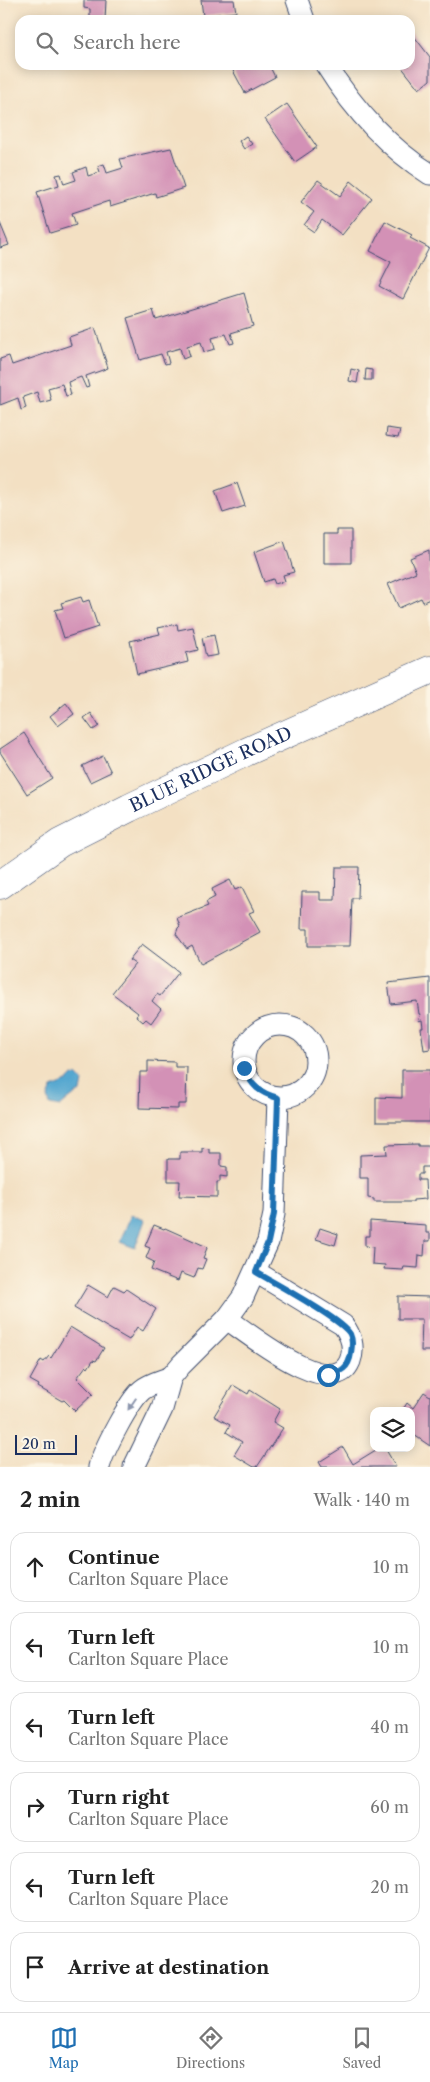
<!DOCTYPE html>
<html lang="en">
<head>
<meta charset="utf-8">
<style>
	:root { --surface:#fff; --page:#f2f2f2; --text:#222; --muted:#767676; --line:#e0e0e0; --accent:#1f6fb2 }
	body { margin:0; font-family:"Libre Caslon Text",serif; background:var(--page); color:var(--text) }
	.controls { position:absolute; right:15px; bottom:15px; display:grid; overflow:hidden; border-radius:10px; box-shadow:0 2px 12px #0003 }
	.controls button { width:45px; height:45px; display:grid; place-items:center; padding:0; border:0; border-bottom:1px solid var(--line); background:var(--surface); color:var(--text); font:25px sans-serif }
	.scale { position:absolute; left:15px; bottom:12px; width:62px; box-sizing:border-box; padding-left:5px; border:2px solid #1b2f5e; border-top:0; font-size:14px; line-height:18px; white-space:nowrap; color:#1b2f5e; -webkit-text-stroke:4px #fcf5e5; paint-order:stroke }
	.stop { position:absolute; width:15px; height:15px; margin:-11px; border:4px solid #1f6fb2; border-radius:50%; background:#fff }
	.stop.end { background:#1f6fb2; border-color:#fff; box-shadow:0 1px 5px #0008 }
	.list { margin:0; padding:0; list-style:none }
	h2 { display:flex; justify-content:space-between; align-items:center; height:65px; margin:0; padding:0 20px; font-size:21px }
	h2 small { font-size:16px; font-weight:400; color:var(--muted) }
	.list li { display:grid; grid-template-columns:32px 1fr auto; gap:15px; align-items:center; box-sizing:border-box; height:70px; margin:0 10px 10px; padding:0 10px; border:1px solid var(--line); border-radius:15px }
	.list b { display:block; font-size:19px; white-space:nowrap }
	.list p { margin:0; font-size:16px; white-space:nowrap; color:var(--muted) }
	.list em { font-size:16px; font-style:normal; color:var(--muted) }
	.icon { flex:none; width:28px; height:28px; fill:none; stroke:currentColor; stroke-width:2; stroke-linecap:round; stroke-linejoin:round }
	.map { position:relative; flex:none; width:430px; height:1467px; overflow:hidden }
	.search { position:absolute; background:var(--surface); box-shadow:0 2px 12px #0003; left:15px; right:15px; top:15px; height:55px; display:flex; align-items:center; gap:12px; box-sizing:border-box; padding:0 18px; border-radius:15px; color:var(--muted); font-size:19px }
	.sheet { height:545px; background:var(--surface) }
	nav { display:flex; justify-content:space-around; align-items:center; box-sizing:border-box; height:70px; border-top:1px solid var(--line); background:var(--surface); font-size:14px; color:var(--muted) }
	nav a { display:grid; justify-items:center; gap:2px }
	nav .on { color:var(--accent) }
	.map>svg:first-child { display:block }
	.water { fill:#55a7d0; stroke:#386b97 }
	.building { fill:#d391b6 }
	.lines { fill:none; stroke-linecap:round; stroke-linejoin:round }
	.street-casing { stroke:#3b4a6d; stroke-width:23 }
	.secondary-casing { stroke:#3b4a6d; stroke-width:29 }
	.street { stroke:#fff; stroke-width:21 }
	.secondary { stroke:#fff; stroke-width:28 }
	.oneway { fill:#8d97ae }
	.route { stroke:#1f6fb2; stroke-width:6 }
	.labels { text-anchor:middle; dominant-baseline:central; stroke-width:4.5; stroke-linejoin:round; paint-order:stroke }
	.street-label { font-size:18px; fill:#1b2f5e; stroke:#fcf5e5 }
</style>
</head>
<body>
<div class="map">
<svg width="430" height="1467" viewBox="0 0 430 1467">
	<rect width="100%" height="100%" fill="#fcf5e5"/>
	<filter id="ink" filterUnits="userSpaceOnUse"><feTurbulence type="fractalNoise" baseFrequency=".02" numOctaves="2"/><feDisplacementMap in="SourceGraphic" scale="10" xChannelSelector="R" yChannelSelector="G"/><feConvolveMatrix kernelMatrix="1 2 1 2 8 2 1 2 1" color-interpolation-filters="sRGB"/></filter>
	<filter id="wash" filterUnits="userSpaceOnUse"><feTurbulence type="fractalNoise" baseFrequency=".0096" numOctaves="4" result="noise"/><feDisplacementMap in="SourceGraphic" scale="20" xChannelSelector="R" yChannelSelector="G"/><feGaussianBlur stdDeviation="1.12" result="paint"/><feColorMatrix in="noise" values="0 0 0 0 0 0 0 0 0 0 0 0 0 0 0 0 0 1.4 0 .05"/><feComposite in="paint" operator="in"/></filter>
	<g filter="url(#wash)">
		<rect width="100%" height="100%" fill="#f3e0c3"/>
		<g class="water">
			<path d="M77,1075L83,1081L81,1092C73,1095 67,1101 60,1107L50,1105L48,1097L52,1088L67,1082L73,1076Z"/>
			<polygon points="131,1215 145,1220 135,1248 120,1242"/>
		</g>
		<g id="blocks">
			<g class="building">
				<polygon points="84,0 106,0 105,20 90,19 90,9 84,8"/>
				<polygon points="201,0 234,0 236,12 203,16"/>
				<polygon points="410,31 430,57 430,80 419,89 400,65 410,65"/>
				<polygon points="230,65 269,65 275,77 245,93"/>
				<polygon points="287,104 317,147 295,162 265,119"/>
				<polygon points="246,136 252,144 244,149 239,141"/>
				<polygon points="171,148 184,188 156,197 155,193 110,207 109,201 72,213 76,225 50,233 37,192 59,185 56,175 61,174 64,184 76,180 73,172 86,167 88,176 100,172 98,166 104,164 107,173 123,168 120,159"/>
				<polygon points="318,180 340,196 351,181 372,198 342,235 322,220 314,232 304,225 314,212 301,202"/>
				<polygon points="385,221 412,235 410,238 429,248 403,299 379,286 391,262 370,251"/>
				<polygon points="0,223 9,245 0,248"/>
				<polygon points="244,293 253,326 231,333 234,343 230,344 226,334 212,338 215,349 204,352 201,342 187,346 190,356 183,359 180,348 166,352 169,363 165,364 161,354 140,360 127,318 153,310 156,320"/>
				<polygon points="95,328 108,368 86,376 89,387 86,388 81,377 68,382 71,395 66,396 62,384 48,388 51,400 40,403 37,392 23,397 26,408 21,410 18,398 0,405 0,359 9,356 12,365 71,345 69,337"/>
				<polygon points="351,369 359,371 357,383 349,381"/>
				<polygon points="366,369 372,370 372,380 365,380"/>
				<polygon points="387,428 400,430 398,438 386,436"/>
				<polygon points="237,483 245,506 223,513 215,491"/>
				<polygon points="337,530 351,530 351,563 324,563 324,534 337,534"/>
				<polygon points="284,541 294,572 283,575 285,581 275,584 273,579 264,582 254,552"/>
				<polygon points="429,550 430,599 423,602 421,598 399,608 388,584 416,572 410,558"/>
				<polygon points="81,597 83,602 89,600 98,627 64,638 55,610 63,608 61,603"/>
				<polygon points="177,624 178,630 193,627 198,650 186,653 188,662 137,674 130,641 160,634 158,628"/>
				<polygon points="214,635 218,655 206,657 202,638"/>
				<polygon points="66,703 74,714 58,726 50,716"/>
				<polygon points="91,713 99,726 93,730 84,718"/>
				<polygon points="24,733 52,778 27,794 0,752 0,749"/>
				<polygon points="103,756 111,772 90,782 82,766"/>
				<polygon points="336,867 359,867 358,898 352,898 350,946 308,946 308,929 301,929 302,892 320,892 320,900 335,900"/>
				<polygon points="230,880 235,890 242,887 254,911 249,913 260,932 201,964 192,946 187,949 176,934 178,928 180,926 177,918 208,906 206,902 215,897 212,889"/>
				<polygon points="142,944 179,972 160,996 157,994 152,1001 161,1009 151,1023 146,1019 143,1022 136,1016 138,1013 112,993 135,964 129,960"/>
				<polygon points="430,978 430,1049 424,1050 421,1028 423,1028 422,1020 418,1021 421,1014 419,1014 417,1001 391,1004 388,983"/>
				<polygon points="148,1061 175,1062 175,1067 187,1067 186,1104 178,1104 178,1109 139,1108 140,1072 148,1072"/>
				<polygon points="402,1070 430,1070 430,1122 376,1122 376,1097 402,1098"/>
				<polygon points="418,1144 418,1146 430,1146 430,1167 422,1167 422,1174 418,1174 418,1180 425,1180 426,1199 413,1200 413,1202 374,1202 374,1199 368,1198 368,1178 360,1178 360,1155 387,1154 386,1145"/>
				<polygon points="202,1148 209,1149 209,1153 221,1153 221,1166 227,1167 227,1177 220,1176 220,1182 217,1182 217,1197 179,1196 180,1181 168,1181 168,1159 180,1159 180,1152 202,1152"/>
				<polygon points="370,1221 426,1225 426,1233 430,1233 430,1241 425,1241 424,1256 419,1255 418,1268 404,1267 403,1270 384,1269 385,1265 372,1264 373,1247 365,1246 365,1236 370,1236"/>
				<polygon points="154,1225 164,1229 165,1228 205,1246 207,1248 203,1258 206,1259 202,1269 198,1268 194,1278 181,1273 178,1281 151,1270 154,1262 146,1258 150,1248 145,1246"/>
				<polygon points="320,1228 338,1234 335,1245 316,1239"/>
				<polygon points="88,1285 108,1297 114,1286 124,1291 126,1289 156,1309 143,1331 137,1327 129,1340 74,1308"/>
				<polygon points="398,1296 430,1297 430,1351 421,1351 422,1319 398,1319"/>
				<polygon points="70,1327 104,1348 96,1361 93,1360 88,1368 86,1366 77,1378 93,1394 75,1411 64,1400 62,1401 38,1387 39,1385 30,1380 41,1360 44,1362 49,1356 51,1358"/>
				<polygon points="233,1385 248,1394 250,1390 280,1409 273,1422 283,1428 257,1467 254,1467 234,1455 242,1442 226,1432 230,1425 214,1416"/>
				<polygon points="424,1392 430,1396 430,1446 411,1433 411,1411 402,1411 407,1403 413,1408"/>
				<polygon points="343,1447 353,1464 379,1448 385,1448 396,1467 322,1467 319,1462"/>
			</g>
		</g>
	</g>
	<g filter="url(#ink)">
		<use href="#blocks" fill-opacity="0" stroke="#3b4a6d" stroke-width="1"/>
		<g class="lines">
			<defs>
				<g id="street">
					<polyline points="297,0 304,20"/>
					<path d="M326,65C353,108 387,147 430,174"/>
					<circle cx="280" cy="1061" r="36"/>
					<path d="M227,1319C248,1333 333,1403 350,1361C355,1348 351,1335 343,1325L256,1272"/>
					<path d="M99,1467C104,1449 129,1401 142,1390C151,1383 161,1381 171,1377"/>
					<polyline points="134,1467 162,1409 171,1377 181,1365 227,1319 243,1297 268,1242 274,1214 278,1098"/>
				</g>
				<g id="secondary">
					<path id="s1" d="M0,885L60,843L129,808L246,752L430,670"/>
				</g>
			</defs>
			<use href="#street" class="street-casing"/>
			<use href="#secondary" class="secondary-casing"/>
			<use href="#street" class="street"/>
			<use href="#secondary" class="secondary"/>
		</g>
		<defs><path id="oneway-solid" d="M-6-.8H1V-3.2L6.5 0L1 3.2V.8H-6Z" transform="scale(1.25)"/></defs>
		<use class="oneway" href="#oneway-solid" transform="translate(132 1404) rotate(124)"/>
	</g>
	<g class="lines" filter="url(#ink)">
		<path class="route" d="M244,1068C251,1086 260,1093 278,1098L274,1214L268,1242L256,1272C274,1283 342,1319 350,1334C353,1341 352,1346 351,1353C349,1368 341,1372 328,1375"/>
	</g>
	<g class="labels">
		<g class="street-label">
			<text stroke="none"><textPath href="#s1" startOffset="241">BLUE RIDGE ROAD</textPath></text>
		</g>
	</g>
</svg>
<div class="controls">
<button><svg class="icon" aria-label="layers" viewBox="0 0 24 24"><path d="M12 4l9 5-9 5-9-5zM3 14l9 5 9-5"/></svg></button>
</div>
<div class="scale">20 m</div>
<div class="stop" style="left:328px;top:1375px"></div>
<div class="stop end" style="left:244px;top:1068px"></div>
<div class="search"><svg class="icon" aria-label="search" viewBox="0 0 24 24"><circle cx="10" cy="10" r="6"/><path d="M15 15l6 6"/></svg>Search here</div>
</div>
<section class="sheet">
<h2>2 min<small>Walk · 140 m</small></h2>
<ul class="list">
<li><svg class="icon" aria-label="ahead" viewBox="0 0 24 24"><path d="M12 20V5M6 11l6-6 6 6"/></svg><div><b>Continue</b><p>Carlton Square Place</p></div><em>10 m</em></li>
<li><svg class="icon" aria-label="left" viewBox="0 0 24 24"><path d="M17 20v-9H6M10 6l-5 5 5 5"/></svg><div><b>Turn left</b><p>Carlton Square Place</p></div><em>10 m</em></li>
<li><svg class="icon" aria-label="left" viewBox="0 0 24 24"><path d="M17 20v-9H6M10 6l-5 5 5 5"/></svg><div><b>Turn left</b><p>Carlton Square Place</p></div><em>40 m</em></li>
<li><svg class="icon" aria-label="right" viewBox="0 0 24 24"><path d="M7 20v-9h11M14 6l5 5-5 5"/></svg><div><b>Turn right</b><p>Carlton Square Place</p></div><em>60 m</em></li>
<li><svg class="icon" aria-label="left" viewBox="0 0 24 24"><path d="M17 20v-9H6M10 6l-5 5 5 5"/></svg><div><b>Turn left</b><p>Carlton Square Place</p></div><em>20 m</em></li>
<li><svg class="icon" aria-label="arrive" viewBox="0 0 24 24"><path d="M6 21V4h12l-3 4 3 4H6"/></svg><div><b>Arrive at destination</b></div></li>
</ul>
</section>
<nav>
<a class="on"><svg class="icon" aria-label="map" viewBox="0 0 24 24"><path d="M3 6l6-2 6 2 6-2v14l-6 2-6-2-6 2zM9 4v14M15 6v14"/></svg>Map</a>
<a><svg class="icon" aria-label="directions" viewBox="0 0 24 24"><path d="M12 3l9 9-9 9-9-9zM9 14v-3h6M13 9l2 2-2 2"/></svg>Directions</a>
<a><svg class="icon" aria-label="saved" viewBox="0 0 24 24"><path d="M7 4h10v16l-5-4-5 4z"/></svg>Saved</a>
</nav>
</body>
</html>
